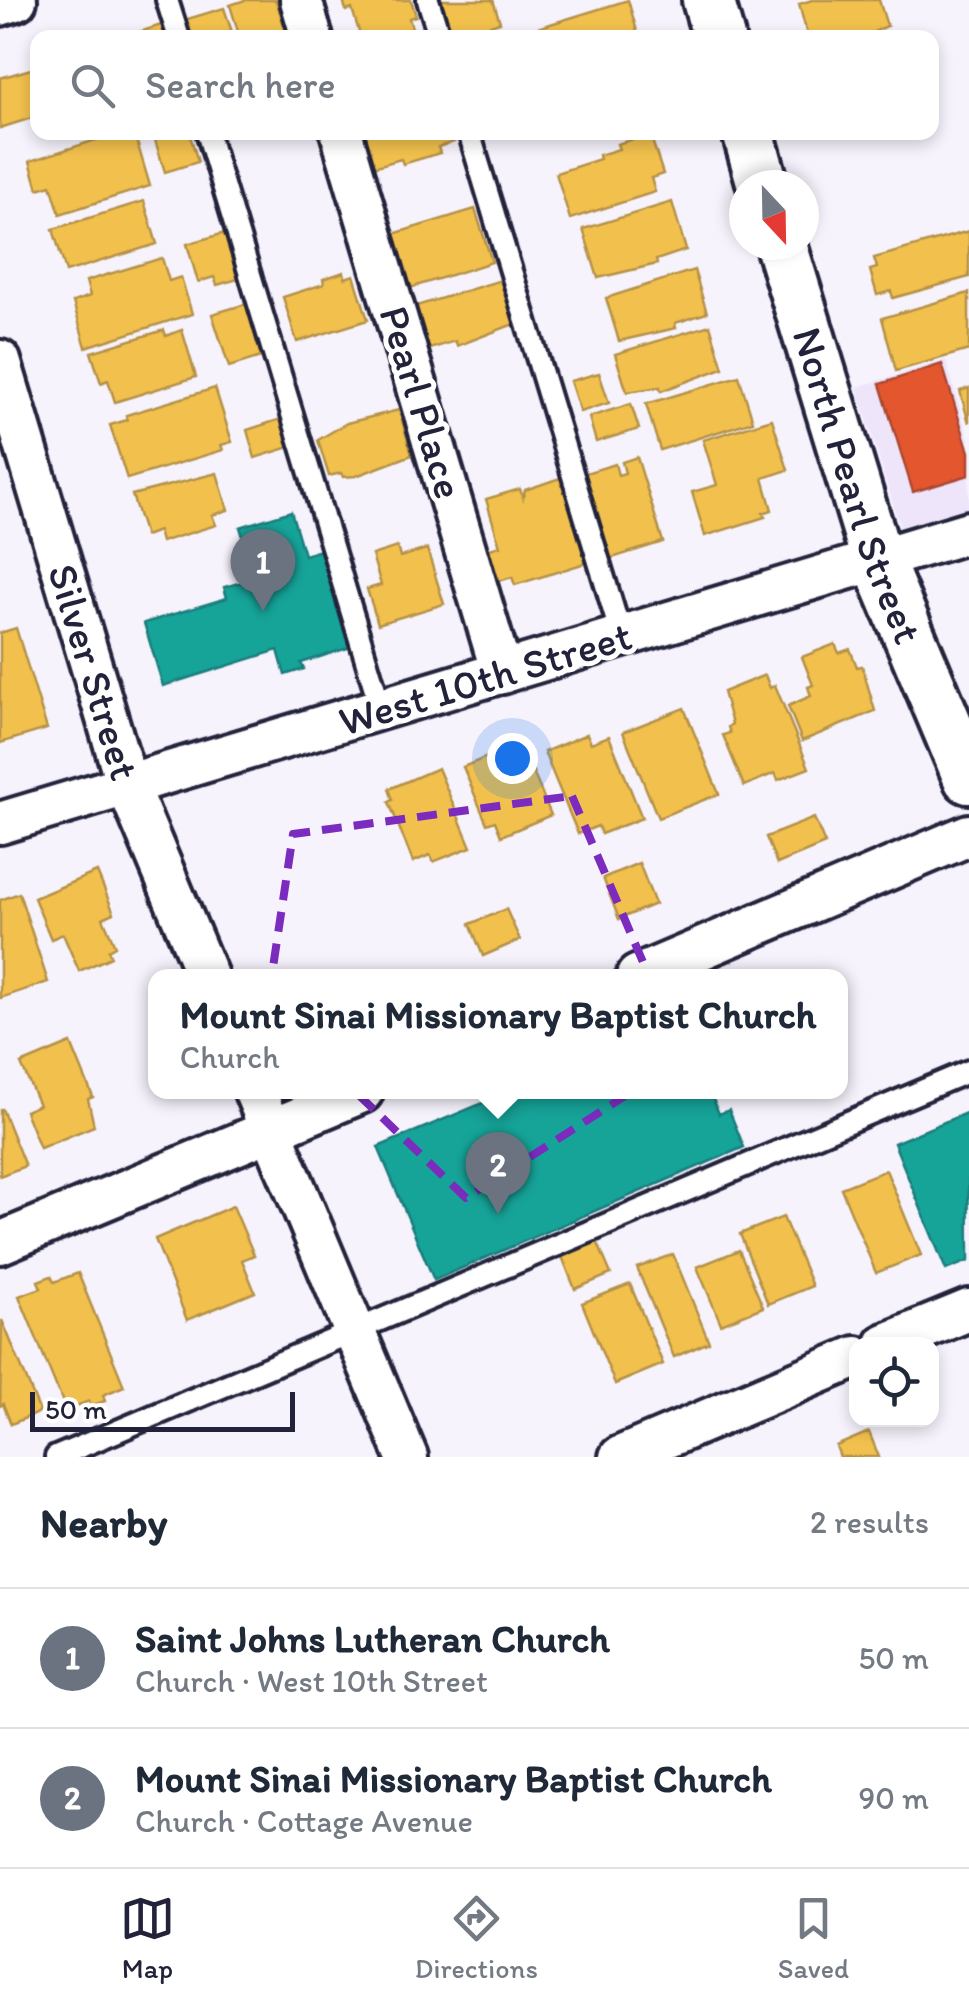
<!DOCTYPE html>
<html lang="en">
<head>
<meta charset="utf-8">
<style>
	:root { --surface:#fff; --page:#f6f6f7; --text:#1f2937; --muted:#747a83; --line:#e0e1e3; --accent:#22223b }
	body { margin:0; font-family:Itim,sans-serif; background:var(--page); color:var(--text) }
	.controls { position:absolute; right:30px; bottom:30px; display:grid; overflow:hidden; border-radius:20px; box-shadow:0 5px 15px #0003 }
	.controls button { width:90px; height:90px; display:grid; place-items:center; padding:0; border:0; border-bottom:2px solid var(--line); background:var(--surface); color:var(--text); font:50px sans-serif }
	.compass { position:absolute; left:729px; top:170px; width:90px; height:90px; border-radius:50%; background:var(--surface); box-shadow:0 5px 15px #0003; rotate:158deg }
	.scale { position:absolute; left:30px; bottom:25px; width:265px; box-sizing:border-box; padding-left:10px; border:5px solid #22223b; border-top:0; font-size:28px; line-height:35px; white-space:nowrap; color:#22223b; -webkit-text-stroke:8px #fff; paint-order:stroke }
	.you { position:absolute; left:512px; top:758px; width:35px; height:35px; margin:-25px; border:8px solid #fff; border-radius:50%; background:#1a73e8; box-shadow:0 0 0 15px #1a73e833 }
	.badge { display:grid; place-items:center; width:65px; height:65px; border-radius:50%; background:var(--accent); color:#fff; font-size:32px; font-weight:700 }
	.pin { position:absolute; translate:-50% -82px; filter:drop-shadow(0 2px 5px #0008) }
	.pin::after { content:''; position:absolute; top:52px; width:35px; height:30px; background:inherit; clip-path:polygon(0 0,100% 0,50% 100%) }
	.popup { position:absolute; left:148px; top:969px; width:700px; height:130px; box-sizing:border-box; display:grid; place-content:center; border-radius:20px; background:var(--surface); filter:drop-shadow(0 2px 8px #0005); font-size:32px; white-space:nowrap; color:var(--muted) }
	.popup b { font-size:38px; color:var(--text) }
	.popup::after { content:''; position:absolute; left:50%; top:100%; margin-left:-20px; border:20px solid transparent; border-top-color:var(--surface) }
	.list { margin:0; padding:0; list-style:none }
	h2 { display:flex; justify-content:space-between; align-items:center; height:130px; margin:0; padding:0 40px; font-size:42px }
	h2 small { font-size:32px; font-weight:400; color:var(--muted) }
	.list li { display:grid; grid-template-columns:65px 1fr auto; gap:30px; align-items:center; box-sizing:border-box; height:140px; padding:0 40px; border-top:2px solid var(--line) }
	.list b { display:block; font-size:38px; white-space:nowrap }
	.list p { margin:0; font-size:32px; white-space:nowrap; color:var(--muted) }
	.list em { font-size:32px; font-style:normal; color:var(--muted) }
	.icon { flex:none; width:55px; height:55px; fill:none; stroke:currentColor; stroke-width:2; stroke-linecap:round; stroke-linejoin:round }
	.map { position:relative; flex:none; width:969px; height:1457px; overflow:hidden }
	.search { position:absolute; background:var(--surface); box-shadow:0 5px 15px #0003; left:30px; right:30px; top:30px; height:110px; display:flex; align-items:center; gap:25px; box-sizing:border-box; padding:0 35px; border-radius:20px; color:var(--muted); font-size:38px }
	.sheet { height:410px; background:var(--surface) }
	nav { display:flex; justify-content:space-around; align-items:center; box-sizing:border-box; height:140px; border-top:2px solid var(--line); background:var(--surface); font-size:28px; color:var(--muted) }
	nav a { display:grid; justify-items:center; gap:5px }
	nav .on { color:var(--accent) }
	.map>svg:first-child { display:block }
	.built { fill:#eee5fb }
	.homes { fill:#f2c14e; stroke:#b49148; stroke-width:2.5 }
	.shops { fill:#e4572e; stroke:#aa4732; stroke-width:2.5 }
	.public { fill:#17a398; stroke:#1a7c7c; stroke-width:2.5 }
	.lines { fill:none; stroke-linecap:round; stroke-linejoin:round }
	.service-casing { stroke:#22223b; stroke-width:28 }
	.minor-casing { stroke:#22223b; stroke-width:48 }
	.tertiary-casing { stroke:#22223b; stroke-width:58 }
	.service { stroke:#fff; stroke-width:20 }
	.minor { stroke:#fff; stroke-width:40 }
	.tertiary { stroke:#fff; stroke-width:50 }
	.marked { fill:none; stroke:#7b2cbf; stroke-width:8; stroke-dasharray:20 12; stroke-linejoin:round }
	.labels { text-anchor:middle; dominant-baseline:central; stroke-width:10; stroke-linejoin:round; paint-order:stroke }
	.street-label { font-size:42px; fill:#22223b; stroke:#fff }
</style>
</head>
<body>
<div class="map">
<svg width="969" height="1457" viewBox="0 0 969 1457">
	<rect width="100%" height="100%" fill="#f7f3fd"/>
	<filter id="ink" filterUnits="userSpaceOnUse"><feTurbulence type="fractalNoise" baseFrequency=".01" numOctaves="2"/><feDisplacementMap in="SourceGraphic" scale="20" xChannelSelector="R" yChannelSelector="G"/><feConvolveMatrix kernelMatrix="1 2 1 2 8 2 1 2 1" color-interpolation-filters="sRGB"/></filter>
	<g filter="url(#ink)">
		<polygon class="built" points="946,360 969,439 969,507 900,527 857,387"/>
		<g class="homes">
			<polygon points="245,0 276,0 288,38 240,38 230,5"/>
			<polygon points="343,0 411,0 416,16 409,18 415,38 361,38 352,9 346,11"/>
			<polygon points="437,0 493,0 500,22 449,38"/>
			<polygon points="628,0 639,38 505,38"/>
			<polygon points="812,0 879,0 887,26 861,38 808,38 799,4"/>
			<polygon points="224,8 234,38 189,38 184,20"/>
			<polygon points="164,24 168,38 121,38"/>
			<polygon points="38,67 38,116 0,128 0,78"/>
			<polygon points="121,132 134,132 150,186 60,214 51,185 38,189 30,161"/>
			<polygon points="170,132 189,132 198,162 165,172 154,137"/>
			<polygon points="363,132 451,132 454,142 438,147 440,153 403,164 401,159 373,167"/>
			<polygon points="650,134 663,174 651,178 655,192 570,219 556,173 600,159 599,155 619,149 617,144"/>
			<polygon points="144,201 157,244 66,272 53,229"/>
			<polygon points="672,202 686,250 656,260 657,264 598,278 583,229"/>
			<polygon points="475,209 492,262 410,288 393,234"/>
			<polygon points="969,231 969,277 893,298 891,291 877,295 870,270 877,268 874,258"/>
			<polygon points="228,232 242,278 217,285 214,277 198,282 187,244"/>
			<polygon points="162,258 169,281 181,277 192,314 86,347 73,302 90,296 86,281"/>
			<polygon points="694,270 707,313 675,323 676,328 619,341 606,298"/>
			<polygon points="344,272 345,278 354,275 368,320 297,342 283,297 324,284 323,279"/>
			<polygon points="501,280 514,324 457,346 456,341 426,350 413,307"/>
			<polygon points="969,293 969,350 896,371 882,318"/>
			<polygon points="246,304 261,357 229,367 212,314"/>
			<polygon points="710,325 723,368 661,391 660,387 627,392 615,354"/>
			<polygon points="164,330 166,336 182,330 196,377 115,402 108,380 101,383 91,352"/>
			<polygon points="599,373 609,403 580,412 570,381"/>
			<polygon points="739,376 753,421 660,450 646,404"/>
			<polygon points="215,388 232,442 221,445 223,450 127,479 110,425 127,420 126,415"/>
			<polygon points="969,388 969,423 960,391"/>
			<polygon points="631,404 639,429 596,442 589,417"/>
			<polygon points="399,410 412,455 356,476 343,477 341,473 329,476 318,440 347,423"/>
			<polygon points="281,419 290,447 255,458 247,430"/>
			<polygon points="772,419 788,470 763,478 772,510 763,513 765,517 705,536 692,492 717,485 703,440"/>
			<polygon points="637,457 663,542 609,559 582,474 615,464 618,475 625,473 622,462"/>
			<polygon points="217,473 228,510 212,515 216,525 161,542 158,531 145,536 132,495"/>
			<polygon points="563,477 589,562 515,585 512,577 496,582 486,550 500,546 486,499 520,489 523,498 525,490"/>
			<polygon points="397,547 400,557 427,549 444,604 378,624 367,589 381,585 372,555"/>
			<polygon points="16,628 47,729 0,743 0,633"/>
			<polygon points="835,644 839,653 850,649 857,667 862,666 875,711 802,741 788,706 811,696 808,687 813,685 802,657"/>
			<polygon points="765,675 770,688 775,685 809,768 778,780 775,773 744,786 723,735 730,733 728,727 732,724 723,692"/>
			<polygon points="684,708 719,794 658,818 623,732"/>
			<polygon points="587,734 591,743 609,736 642,818 601,834 598,826 578,834 544,752"/>
			<polygon points="521,743 551,815 501,836 495,821 487,824 463,767"/>
			<polygon points="438,768 471,847 433,862 430,855 413,862 389,802 393,800 389,789"/>
			<polygon points="814,818 825,844 777,864 766,837"/>
			<polygon points="639,863 655,904 619,919 603,878"/>
			<polygon points="97,872 114,913 103,918 115,946 108,950 111,957 79,971 63,934 51,939 34,898"/>
			<polygon points="19,893 48,982 0,998 0,900"/>
			<polygon points="506,909 520,940 483,956 470,924"/>
			<polygon points="71,1043 93,1097 88,1099 94,1126 40,1148 25,1111 39,1105 21,1064"/>
			<polygon points="2,1109 25,1166 0,1176 0,1110"/>
			<polygon points="886,1170 921,1255 876,1273 841,1188"/>
			<polygon points="233,1206 254,1255 242,1260 255,1292 187,1320 155,1239"/>
			<polygon points="783,1217 812,1286 768,1304 740,1234"/>
			<polygon points="596,1239 611,1274 575,1289 561,1254"/>
			<polygon points="739,1250 763,1307 721,1324 697,1267"/>
			<polygon points="673,1254 709,1342 674,1357 637,1268"/>
			<polygon points="78,1273 124,1386 103,1395 105,1401 91,1406 89,1401 66,1410 19,1296 41,1288 38,1281 51,1276 54,1282"/>
			<polygon points="630,1284 663,1364 615,1384 582,1303"/>
			<polygon points="2,1320 40,1412 11,1424 3,1404 0,1406"/>
			<polygon points="869,1432 879,1457 840,1457 836,1446"/>
		</g>
		<polygon class="shops" points="942,364 969,452 969,475 913,492 880,384"/>
		<g class="public">
			<polygon points="291,511 304,555 321,550 351,647 301,663 304,669 285,675 278,650 163,686 144,623 227,598 224,587 256,578 240,527"/>
			<polygon points="509,1092 710,1092 719,1114 729,1110 744,1147 434,1280 378,1147"/>
			<polygon points="968,1112 969,1261 946,1270 894,1143"/>
		</g>
		<g class="lines">
			<defs>
				<g id="service">
					<polyline points="167,0 179,38"/>
					<polyline points="428,0 440,38"/>
					<polyline points="207,132 381,709"/>
					<polyline points="469,132 622,638"/>
					<polyline points="56,1457 969,1071"/>
				</g>
				<g id="minor">
					<polyline points="301,0 312,38"/>
					<polyline points="0,5 16,0"/>
					<polyline points="341,132 502,673"/>
					<polyline points="0,361 127,785 207,976"/>
					<polyline points="0,823 969,532"/>
					<polyline points="637,976 969,835"/>
					<polyline points="255,1092 407,1457"/>
					<polyline points="0,1243 362,1092"/>
					<polyline points="886,1344 969,1310"/>
					<polyline points="620,1457 856,1357"/>
				</g>
				<g id="tertiary">
					<polyline points="708,0 719,38"/>
					<polyline points="748,132 763,185"/>
					<path id="s1" d="M781,245L877,559L969,778"/>
				</g>
			</defs>
			<use href="#service" class="service-casing"/>
			<use href="#minor" class="minor-casing"/>
			<use href="#tertiary" class="tertiary-casing"/>
			<use href="#service" class="service"/>
			<use href="#minor" class="minor"/>
			<use href="#tertiary" class="tertiary"/>
		</g>
	</g>
	<path class="marked" d="M572,796L684,1058L466,1198L267,1007L293,834Z"/>
	<g class="labels">
		<g class="street-label">
			<text transform="translate(422 402) rotate(73)">Pearl Place</text>
			<text stroke="none"><textPath href="#s1" startOffset="252">North Pearl Street</textPath></text>
			<text transform="translate(94 672) rotate(73)">Silver Street</text>
			<text transform="translate(485 678) rotate(-17)">West 10th Street</text>
		</g>
	</g>
</svg>
<div class="controls">
<button><svg class="icon" aria-label="locate" viewBox="0 0 24 24"><circle cx="12" cy="12" r="6"/><path d="M12 2v4M12 18v4M2 12h4M18 12h4"/></svg></button>
</div>
<svg class="compass" viewBox="-18 -18 36 36"><path d="M0-13l5 13h-10z" fill="#e53935"/><path d="M0 13l5-13h-10z" fill="#747a83"/></svg>
<div class="scale">50 m</div>
<div class="you"></div>
<div class="pin badge" style="left:263px;top:611px;background:#6b7280">1</div>
<div class="pin badge" style="left:498px;top:1214px;background:#6b7280">2</div>
<div class="popup"><b>Mount Sinai Missionary Baptist Church</b>Church</div>
<div class="search"><svg class="icon" aria-label="search" viewBox="0 0 24 24"><circle cx="10" cy="10" r="6"/><path d="M15 15l6 6"/></svg>Search here</div>
</div>
<section class="sheet">
<h2>Nearby<small>2 results</small></h2>
<ul class="list">
<li><span class="badge" style="background:#6b7280">1</span><div><b>Saint Johns Lutheran Church</b><p>Church · West 10th Street</p></div><em>50 m</em></li>
<li><span class="badge" style="background:#6b7280">2</span><div><b>Mount Sinai Missionary Baptist Church</b><p>Church · Cottage Avenue</p></div><em>90 m</em></li>
</ul>
</section>
<nav>
<a class="on"><svg class="icon" aria-label="map" viewBox="0 0 24 24"><path d="M3 6l6-2 6 2 6-2v14l-6 2-6-2-6 2zM9 4v14M15 6v14"/></svg>Map</a>
<a><svg class="icon" aria-label="directions" viewBox="0 0 24 24"><path d="M12 3l9 9-9 9-9-9zM9 14v-3h6M13 9l2 2-2 2"/></svg>Directions</a>
<a><svg class="icon" aria-label="saved" viewBox="0 0 24 24"><path d="M7 4h10v16l-5-4-5 4z"/></svg>Saved</a>
</nav>
</body>
</html>
